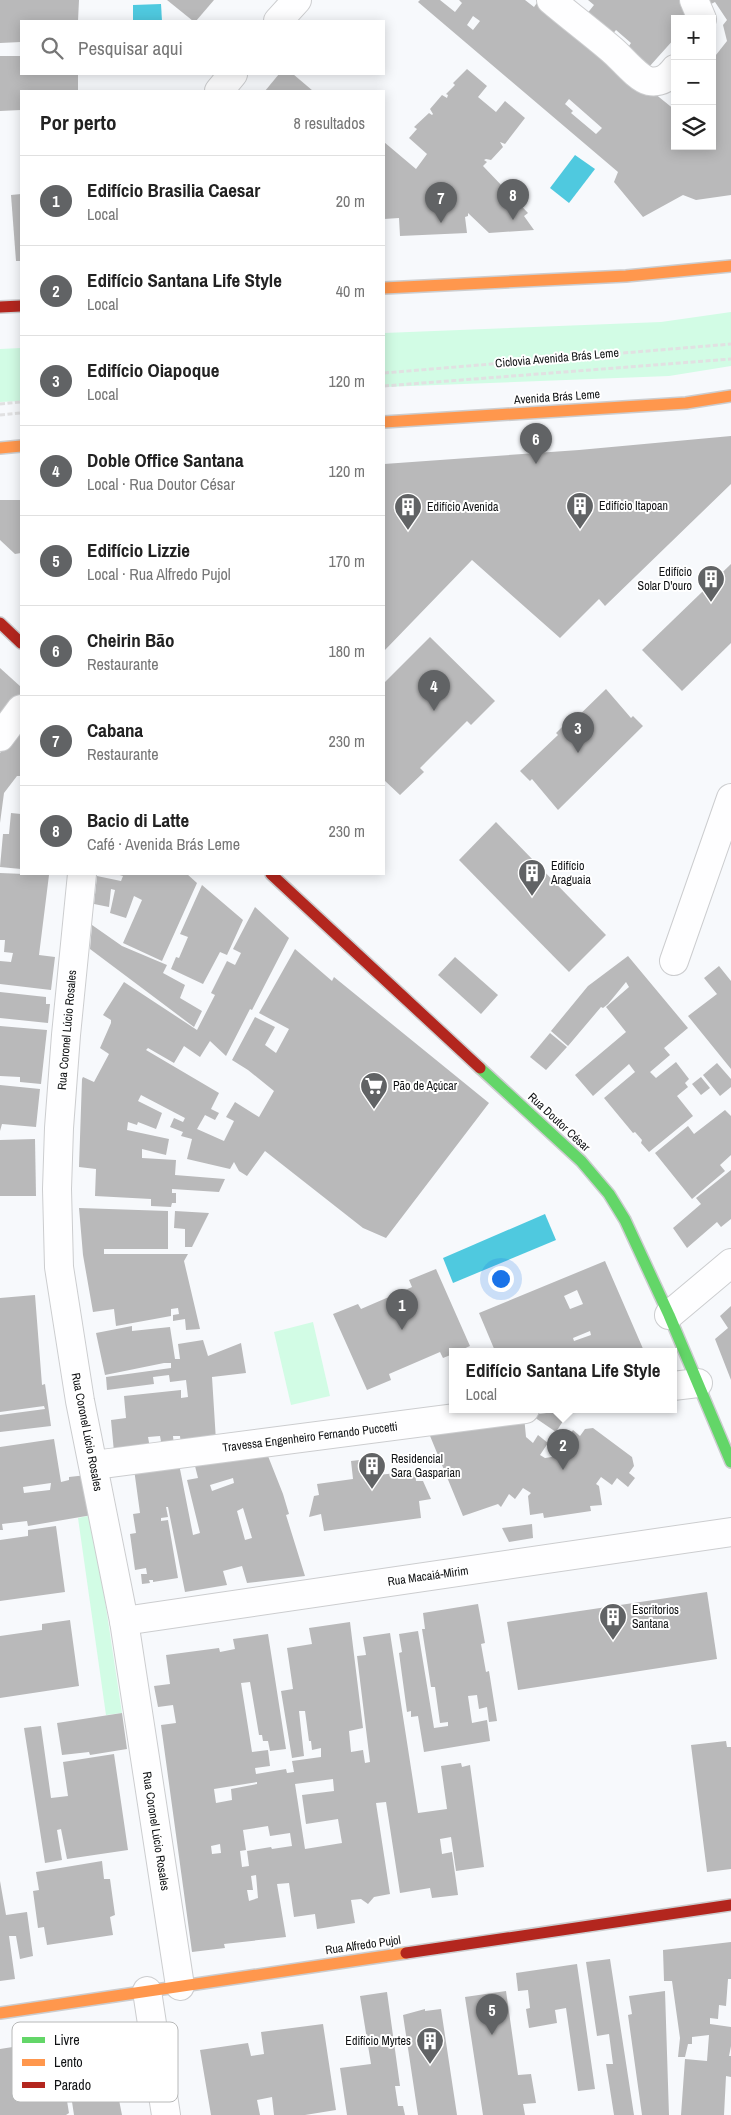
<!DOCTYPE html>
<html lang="pt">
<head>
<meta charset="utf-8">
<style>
	:root { --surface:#fff; --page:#f6f6f6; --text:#222; --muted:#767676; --line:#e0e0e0; --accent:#616365 }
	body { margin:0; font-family:"Archivo Narrow",sans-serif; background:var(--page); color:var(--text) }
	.controls { position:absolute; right:15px; top:15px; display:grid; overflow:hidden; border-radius:0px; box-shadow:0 2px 12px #0003 }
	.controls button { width:45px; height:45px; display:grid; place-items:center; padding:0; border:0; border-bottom:1px solid var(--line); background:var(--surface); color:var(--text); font:25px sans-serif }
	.you { position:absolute; left:500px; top:1278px; width:18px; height:18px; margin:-12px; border:4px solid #fff; border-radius:50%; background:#1a73e8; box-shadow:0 0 0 8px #1a73e833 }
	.badge { display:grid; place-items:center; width:32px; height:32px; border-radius:50%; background:var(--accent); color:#fff; font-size:16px; font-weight:700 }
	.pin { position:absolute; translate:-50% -41px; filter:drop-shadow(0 1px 2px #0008) }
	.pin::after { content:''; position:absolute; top:26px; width:18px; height:15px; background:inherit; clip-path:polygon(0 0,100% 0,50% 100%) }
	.popup { position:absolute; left:449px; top:1348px; width:228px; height:65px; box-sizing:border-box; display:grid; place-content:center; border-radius:0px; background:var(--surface); filter:drop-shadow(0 1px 4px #0005); font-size:16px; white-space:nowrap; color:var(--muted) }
	.popup b { font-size:19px; color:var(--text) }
	.popup::after { content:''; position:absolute; left:50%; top:100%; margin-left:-10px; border:10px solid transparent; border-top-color:var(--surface) }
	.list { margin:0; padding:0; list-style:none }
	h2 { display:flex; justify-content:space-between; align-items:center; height:65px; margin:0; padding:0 20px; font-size:21px }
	h2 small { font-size:16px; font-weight:400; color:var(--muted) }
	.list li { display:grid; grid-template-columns:32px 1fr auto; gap:15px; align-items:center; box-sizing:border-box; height:90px; padding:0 20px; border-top:1px solid var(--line) }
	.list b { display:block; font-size:19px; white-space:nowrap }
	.list p { margin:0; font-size:16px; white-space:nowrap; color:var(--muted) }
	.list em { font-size:16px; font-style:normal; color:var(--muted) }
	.icon { flex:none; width:28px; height:28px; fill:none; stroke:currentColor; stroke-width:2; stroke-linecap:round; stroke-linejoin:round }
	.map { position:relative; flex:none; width:731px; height:2115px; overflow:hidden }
	.search { position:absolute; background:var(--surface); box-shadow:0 2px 12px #0003; left:20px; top:20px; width:365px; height:55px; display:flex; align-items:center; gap:12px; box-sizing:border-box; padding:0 18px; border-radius:0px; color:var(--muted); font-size:19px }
	.panel { position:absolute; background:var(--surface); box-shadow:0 2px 12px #0003; left:20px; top:90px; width:365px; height:785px; border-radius:0px }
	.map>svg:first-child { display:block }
	.green { fill:#d2fce5 }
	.water { fill:#4fc9df }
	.building { fill:#b9b9ba; fill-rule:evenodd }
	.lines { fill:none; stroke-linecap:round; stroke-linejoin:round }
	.street-casing { stroke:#cccdcf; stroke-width:30 }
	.fast-casing { stroke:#cccdcf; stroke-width:14 }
	.slow-casing { stroke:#cccdcf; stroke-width:14 }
	.jam-casing { stroke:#cccdcf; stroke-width:14 }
	.path { stroke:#e1e1e2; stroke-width:3; stroke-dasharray:5 2.5; stroke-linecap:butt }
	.street { stroke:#fefeff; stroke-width:28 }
	.fast { stroke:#63d668; stroke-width:11 }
	.slow { stroke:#ff974d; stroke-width:11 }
	.jam { stroke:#b3261e; stroke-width:11 }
	.labels { text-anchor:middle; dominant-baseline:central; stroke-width:4; stroke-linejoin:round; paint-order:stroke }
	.street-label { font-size:12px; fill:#101214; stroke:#fff }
	.poi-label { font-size:12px; fill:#101214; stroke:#fff; text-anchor:start }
	.key { fill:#fff; stroke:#b7b8b8; stroke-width:1 }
	.key-label { font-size:14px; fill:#101214 }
</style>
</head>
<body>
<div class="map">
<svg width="731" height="2115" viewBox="0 0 731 2115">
	<rect width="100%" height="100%" fill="#f7f9fc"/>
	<g class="green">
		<polygon points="731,312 731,366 669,376 384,387 384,333 661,322"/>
		<polygon points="21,348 21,401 0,402 0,349"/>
		<polygon points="313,1322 330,1396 291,1405 274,1332"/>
		<polygon points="92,1515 122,1713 106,1715 78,1518"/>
	</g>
	<g class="water">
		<polygon points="161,4 162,21 133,21 133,5"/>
		<polygon points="575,155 595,169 569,203 550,188"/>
		<polygon points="545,1214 556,1240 453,1283 443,1258"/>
	</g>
	<g class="building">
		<polygon points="0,0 79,0 78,21 21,21 21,42 0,43"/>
		<polygon points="167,0 214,0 196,21 193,21"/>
		<path d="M420,0H440L455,12L462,3L459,0H525L534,7L539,0L675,110V146H712V60L727,41L723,25L727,20L715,2L709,5L706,0H731V195L696,200L683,195L643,217L614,182L618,172L418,2ZM473,16L480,21L473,30L467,25ZM569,99L602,128L596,134L571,113L573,111L565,104Z"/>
		<polygon points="588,0 681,0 692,19 675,19 675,38 649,67 627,49 631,43 616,30 611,36 586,15 594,5"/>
		<polygon points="0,56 21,56 21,74 78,74 78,91 21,91 21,110 0,111"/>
		<polygon points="467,69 487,86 478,97 496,112 505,101 525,118 505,144 500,142 503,147 491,160 486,159 484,160 487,162 483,166 528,213 524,216 534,230 489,233 468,213 468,216 465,217 467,233 400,236 399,218 384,219 384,142 416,169 427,154 409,138 417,129 414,127 429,113 432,115 433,114 430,109 442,95 447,98 448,95 446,94 455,85 453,83"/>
		<polygon points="279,74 293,74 313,91 265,91"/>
		<polygon points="21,194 21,261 16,261 11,195"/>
		<polygon points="731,436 731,484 605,606 599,599 560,638 472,560 384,651 384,464 579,450"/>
		<polygon points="0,500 21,500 21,553 15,554 0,540"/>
		<polygon points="731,564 731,643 682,691 642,650"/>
		<polygon points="430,637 495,701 471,725 467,721 420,768 424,772 400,795 384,780 384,683"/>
		<polygon points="0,668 21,687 21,698 0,724"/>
		<polygon points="606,689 631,718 633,716 643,726 558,810 532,779 530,781 520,771 558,735 556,733 567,722 570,724"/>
		<polygon points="21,727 21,776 17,776 4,793 0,823 0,753"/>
		<polygon points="11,813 21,814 21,869 0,867 3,834 9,834"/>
		<polygon points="496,822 606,935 569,972 459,860"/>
		<polygon points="0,873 49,875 39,955 55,957 51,990 0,984 0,961 11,962 13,953 4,952 5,940 0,940"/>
		<polygon points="116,874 187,874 197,883 162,961 123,943 142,900 134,896 126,918 110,913 115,890 111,889 109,907 94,904 97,876 121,881 123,876"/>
		<polygon points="202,885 243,920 227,955 220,952 203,984 171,969 176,957 179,958 188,937 180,934"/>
		<polygon points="255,907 289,938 252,1010 250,1009 226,1056 210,1041 200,1057 184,1046 174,1063 148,1048 146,1050 219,1093 211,1109 219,1113 215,1120 205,1115 197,1129 224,1141 234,1121 226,1117 235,1102 259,1117 274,1091 248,1070 232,1060 255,1017 275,1027 265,1045 276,1053 289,1029 259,1013 295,949 332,981 334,977 489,1103 386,1238 363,1228 265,1151 247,1176 239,1171 234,1162 230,1169 187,1159 192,1139 181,1136 183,1132 170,1127 174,1118 183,1122 185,1118 141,1095 138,1101 162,1113 156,1129 138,1122 137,1125 128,1122 127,1130 169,1139 166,1155 142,1149 142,1158 176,1160 175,1175 225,1179 219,1192 172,1189 172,1193 176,1193 176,1203 172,1203 171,1207 151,1206 151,1199 95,1196 96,1169 79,1167 82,1079 83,1077 94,1082 109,1054 100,1048 111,1023 111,1020 103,1015 124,982 197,1030 215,995 211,993 227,961 235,965 241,953 233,949"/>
		<polygon points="92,925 122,946 167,965 163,973 185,985 180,998 202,1011 194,1027 90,949"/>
		<polygon points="628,956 688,1028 664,1048 670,1055 650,1072 656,1078 676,1062 689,1079 685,1083 688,1087 677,1096 693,1116 649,1152 641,1143 642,1140 635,1132 633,1133 604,1098 635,1072 629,1064 593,1096 575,1075 626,1032 606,1007 629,987 626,982 608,1004 603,1008 601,1007 568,1046 551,1031 588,986"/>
		<polygon points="455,957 498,995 481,1014 438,975"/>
		<polygon points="719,966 731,981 731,1069 688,1016 717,994 704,978"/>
		<polygon points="0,992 46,997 46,1004 50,1004 48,1023 0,1018"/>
		<polygon points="0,1026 47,1030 41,1084 20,1082 20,1077 0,1076"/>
		<polygon points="550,1033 567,1047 546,1070 530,1057"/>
		<polygon points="717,1063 731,1079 731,1087 720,1096 703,1075"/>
		<polygon points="701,1077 710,1088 701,1095 692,1084"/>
		<polygon points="0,1085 40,1089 36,1127 2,1124 0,1131"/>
		<polygon points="725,1110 731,1116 731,1155 720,1165 725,1171 692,1199 655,1153 688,1126 694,1134"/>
		<polygon points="35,1139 36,1196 0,1196 0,1140"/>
		<polygon points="731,1170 731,1219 721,1227 717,1222 687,1248 673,1228 701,1204 696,1198"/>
		<polygon points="79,1208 168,1211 168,1249 104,1249 104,1254 188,1254 184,1261 200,1329 186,1330 185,1319 173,1321 173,1315 179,1314 178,1308 171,1309 171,1316 116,1326 114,1309 93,1312 83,1255"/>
		<polygon points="175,1211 209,1213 192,1247 185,1247 185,1229 174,1228"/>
		<path d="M605,1261L644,1351H495L479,1313ZM577,1290L583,1304L570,1309L564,1296ZM590,1331L591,1335L574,1341L573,1338Z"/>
		<polygon points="436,1269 470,1346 459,1351 453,1351 453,1354 443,1358 440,1352 389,1374 391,1380 367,1390 333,1314 358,1304 361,1309 412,1287 409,1280"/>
		<polygon points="35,1295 42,1385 45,1384 51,1426 0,1432 0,1415 45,1409 44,1406 0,1412 0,1298"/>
		<polygon points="731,1306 731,1380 715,1339 728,1328 720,1316"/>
		<polygon points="132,1326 132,1331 170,1327 175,1359 180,1359 178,1344 203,1340 208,1356 241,1343 246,1373 212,1377 216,1441 181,1446 180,1436 173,1436 174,1446 162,1447 160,1436 148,1437 150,1448 114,1452 111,1420 126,1418 124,1396 181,1390 181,1398 188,1397 186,1380 170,1382 169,1375 153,1377 154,1384 107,1390 106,1377 171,1368 171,1363 164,1363 105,1375 96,1333"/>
		<polygon points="570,1410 556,1432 531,1415"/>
		<polygon points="524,1416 526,1437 533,1443 538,1435 548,1443 540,1455 545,1458 571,1454 574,1456 577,1450 565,1441 573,1430 580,1436 585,1429 593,1428 632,1457 634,1466 629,1473 635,1478 628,1487 617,1478 612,1485 601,1477 596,1484 599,1486 602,1505 590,1506 591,1511 544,1518 543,1513 530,1515 528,1496 531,1493 523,1488 515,1499 509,1494 501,1507 498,1504 463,1516 428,1431"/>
		<path d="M54,1439L61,1482L69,1480V1477L87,1475L92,1515L28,1526L27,1521L2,1524L3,1530H0V1447ZM51,1483L50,1490L24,1493L23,1487Z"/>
		<path d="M266,1451L283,1494L289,1514L286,1515L305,1576L247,1583L242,1566L223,1571L227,1585L185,1592L168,1507H166L168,1517L161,1518V1521L168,1520L178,1578L153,1582V1580H149L150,1583L142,1584L141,1574H147L146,1568L135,1570L130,1534L136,1533L133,1514L140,1513L134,1469L179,1464L193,1535L200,1533L187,1480L198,1478L194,1462ZM233,1478L234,1483L212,1491L210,1485ZM243,1508L252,1538L245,1540L237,1511Z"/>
		<polygon points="376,1458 378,1475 415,1471 416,1481 423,1481 431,1499 419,1501 421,1518 324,1531 321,1514 309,1517 314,1496 319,1495 317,1484 353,1479 351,1461"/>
		<polygon points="532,1524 533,1538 509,1542 502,1528"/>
		<polygon points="56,1526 65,1592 0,1601 0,1540 28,1536 28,1530"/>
		<polygon points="707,1592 717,1659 518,1690 507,1622"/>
		<polygon points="478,1604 485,1643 481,1644 486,1672 489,1671 497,1721 489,1722 487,1707 479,1709 477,1695 468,1696 472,1723 487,1720 490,1741 424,1752 418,1716 411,1717 411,1711 407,1712 399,1653 402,1652 399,1634 418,1631 434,1728 448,1726 448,1722 440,1723 435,1687 431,1687 422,1629 425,1629 423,1613"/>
		<polygon points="70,1620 79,1686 0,1698 0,1636 42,1630 42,1624"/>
		<path d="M350,1622L363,1728L349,1731L351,1752L363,1750L365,1763L370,1762L357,1656L366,1655L363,1637L390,1633L418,1813L447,1809L441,1766L461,1763L462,1767L470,1765L484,1867L456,1871L451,1837L440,1839L442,1854L452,1852L458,1895L432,1898L430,1888L400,1893L386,1802L376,1803L390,1894L374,1897L368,1904L361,1899L351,1900L355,1923L317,1929L315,1914L294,1917L289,1883L277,1884L286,1937L224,1944L225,1948L192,1952L161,1725L176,1723L173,1705L158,1707L154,1686L170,1684L166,1655L219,1648L220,1652L235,1649L233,1639L268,1634L286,1749L270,1751L268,1741H263L262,1735H259L250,1682L241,1683L252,1752L268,1750L270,1766L255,1768L256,1774L286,1769L287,1773L294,1772L292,1761L321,1757V1748L312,1750L311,1741H309L305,1711H299L304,1756L292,1758L281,1691L293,1689L287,1648L312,1644L309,1628ZM333,1779L334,1791L302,1795L306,1824L338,1819L342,1843L305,1849L295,1784ZM257,1782V1784L231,1789L232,1800L216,1803L214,1789ZM268,1826L270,1836L290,1833L292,1846L272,1849L271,1847L247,1851L249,1866L242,1867L240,1851L246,1850L243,1830ZM220,1844L221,1853L212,1854L211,1846ZM256,1875L258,1898L249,1901L247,1890H253L251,1876Z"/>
		<polygon points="122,1713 127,1749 90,1755 89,1752 62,1755 57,1723"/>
		<polygon points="41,1726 51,1798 68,1796 63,1762 114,1754 128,1850 67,1859 61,1829 57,1830 62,1860 45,1863 24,1728"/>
		<polygon points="726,1741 727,1747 731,1747 731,1869 707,1872 691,1745"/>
		<polygon points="102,1861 104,1879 110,1879 115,1915 110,1917 113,1935 47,1945 44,1927 38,1928 33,1891 39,1890 36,1872"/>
		<polygon points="0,1881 6,1915 27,1912 33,1956 20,1959 16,1936 9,1936 15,1979 0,1981"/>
		<polygon points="731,1942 731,1979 728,1979 726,2006 719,2005 718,2019 710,2018 710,2024 731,2027 731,2046 729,2056 731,2056 731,2077 726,2076 724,2115 681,2115 685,2059 707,2061 709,2035 692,2037 692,2044 688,2044 685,2057 678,2057 680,2038 672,1981 664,1981 663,1950"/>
		<polygon points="610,1959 634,2115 614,2115 606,2064 613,2064 609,2034 597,2036 586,1962"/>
		<polygon points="577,1964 595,2089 578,2091 566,2008 555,2010 557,2023 529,2028 526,2009 530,2008 528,1990 518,1991 516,1973"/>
		<polygon points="506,1991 518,2075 531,2074 536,2103 523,2104 525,2115 483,2115 465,1997"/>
		<polygon points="665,1991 669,2115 642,2115 628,2015 632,2014 629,1996"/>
		<polygon points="387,1992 400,2086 395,2086 398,2106 403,2106 405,2115 347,2115 340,2068 371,2064 360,1996"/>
		<polygon points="425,2009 425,2011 441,2009 457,2115 418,2115 403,2015"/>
		<polygon points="323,2024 336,2110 305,2115 274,2115 272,2097 257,2100 260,2115 211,2115 200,2050 248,2043 251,2056 264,2054 261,2032"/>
		<polygon points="93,2031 94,2037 110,2034 115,2071 121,2071 125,2099 119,2100 122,2115 74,2115 63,2042 79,2039 78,2034"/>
		<polygon points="57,2040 69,2113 66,2115 0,2115 0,2049"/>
	</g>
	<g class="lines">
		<defs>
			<g id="street">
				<path d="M551,0C571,17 591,32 611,49C621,57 637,78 649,81C661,83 668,78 675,69"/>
				<polyline points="694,0 702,19"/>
				<polyline points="278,21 297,0"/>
				<polyline points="219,91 233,74"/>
				<polyline points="0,737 21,709"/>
				<polyline points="82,874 66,1035 59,1128 57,1189 59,1267 80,1401 124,1621 180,1986"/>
				<polyline points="674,961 731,798"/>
				<polyline points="669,1315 731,1263"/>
				<polyline points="673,1386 698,1383"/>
				<polyline points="94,1465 525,1409"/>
				<polyline points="124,1621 731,1532"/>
				<polyline points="147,1991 166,2115"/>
			</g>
			<polyline id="fast" points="480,1068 581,1161 609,1194 625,1220 669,1315 731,1462"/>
			<g id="slow">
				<polyline points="384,288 626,276 731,266"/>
				<polyline points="384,422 686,403 731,396"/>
				<polyline points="0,448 21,446"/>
				<polyline points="0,2013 406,1953"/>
			</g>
			<g id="jam">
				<polyline points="0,307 21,306"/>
				<polyline points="0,623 21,643"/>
				<polyline points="271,874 480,1068"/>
				<polyline points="406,1953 731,1905"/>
			</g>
		</defs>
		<use href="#street" class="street-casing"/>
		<use href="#fast" class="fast-casing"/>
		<use href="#slow" class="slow-casing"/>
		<use href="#jam" class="jam-casing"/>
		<g class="path">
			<polyline points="384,373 731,344"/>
			<polyline points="384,386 731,359"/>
			<polyline points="0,404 21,402"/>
			<polyline points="0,415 21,413"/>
		</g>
		<use href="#street" class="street"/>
		<use href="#fast" class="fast"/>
		<use href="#slow" class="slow"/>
		<use href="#jam" class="jam"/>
	</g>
	<defs>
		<symbol id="building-pin" viewBox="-11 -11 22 30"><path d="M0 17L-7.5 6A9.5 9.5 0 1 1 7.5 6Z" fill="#616365" stroke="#fff"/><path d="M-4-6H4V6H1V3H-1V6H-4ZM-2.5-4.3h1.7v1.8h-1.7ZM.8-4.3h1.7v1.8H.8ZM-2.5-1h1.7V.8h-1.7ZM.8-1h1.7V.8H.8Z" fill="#fff"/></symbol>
		<symbol id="supermarket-pin" viewBox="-11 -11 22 30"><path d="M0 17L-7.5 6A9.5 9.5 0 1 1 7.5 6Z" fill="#616365" stroke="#fff"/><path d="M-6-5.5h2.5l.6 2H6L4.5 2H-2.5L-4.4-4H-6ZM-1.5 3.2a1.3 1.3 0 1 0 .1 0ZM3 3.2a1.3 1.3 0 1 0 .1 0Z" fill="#fff"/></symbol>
	</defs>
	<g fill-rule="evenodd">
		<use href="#building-pin" x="564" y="490" width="32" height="43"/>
		<use href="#building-pin" x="392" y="491" width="32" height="43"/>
		<use href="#building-pin" x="695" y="563" width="32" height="43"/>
		<use href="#building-pin" x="516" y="857" width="32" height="43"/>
		<use href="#supermarket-pin" x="358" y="1070" width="32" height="43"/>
		<use href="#building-pin" x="356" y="1450" width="32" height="43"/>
		<use href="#building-pin" x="597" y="1601" width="32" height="43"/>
		<use href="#building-pin" x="414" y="2025" width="32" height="43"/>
	</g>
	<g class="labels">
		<g class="street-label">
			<text transform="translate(557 358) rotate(-5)">Ciclovia Avenida Brás Leme</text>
			<text transform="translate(557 397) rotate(-4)">Avenida Brás Leme</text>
			<text transform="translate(67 1030) rotate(-85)">Rua Coronel Lúcio Rosales</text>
			<text transform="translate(559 1122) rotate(43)">Rua Doutor César</text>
			<text transform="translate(87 1432) rotate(79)">Rua Coronel Lúcio Rosales</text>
			<text transform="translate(310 1437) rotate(-7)">Travessa Engenheiro Fernando Puccetti</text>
			<text transform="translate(428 1576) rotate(-8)">Rua Macaiá-Mirim</text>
			<text transform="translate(156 1831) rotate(81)">Rua Coronel Lúcio Rosales</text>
			<text transform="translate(363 1945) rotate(-8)">Rua Alfredo Pujol</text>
		</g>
		<g class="poi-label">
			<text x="599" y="506">Edifício Itapoan</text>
			<text x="427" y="507">Edifício Avenida</text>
			<text x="692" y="572" text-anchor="end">Edifício<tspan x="692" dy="14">Solar D'ouro</tspan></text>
			<text x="551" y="866">Edifício<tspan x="551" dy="14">Araguaia</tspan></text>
			<text x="393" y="1086">Pão de Açúcar</text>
			<text x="391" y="1459">Residencial<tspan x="391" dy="14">Sara Gasparian</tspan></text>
			<text x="632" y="1610">Escritorios<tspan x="632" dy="14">Santana</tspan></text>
			<text x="411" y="2041" text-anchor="end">Edifício Myrtes</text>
		</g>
	</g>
	<rect x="12" y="2022" width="166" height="80" rx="8" class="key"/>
	<rect x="22" y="2037" width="23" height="6" fill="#63d668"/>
	<rect x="22" y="2059" width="23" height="7" fill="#ff974d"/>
	<rect x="22" y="2082" width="23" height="6" fill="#b3261e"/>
	<g class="key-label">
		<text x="54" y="2045">Livre</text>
		<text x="54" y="2067">Lento</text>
		<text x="54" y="2090">Parado</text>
	</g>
</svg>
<div class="controls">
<button>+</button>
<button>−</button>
<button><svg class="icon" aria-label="layers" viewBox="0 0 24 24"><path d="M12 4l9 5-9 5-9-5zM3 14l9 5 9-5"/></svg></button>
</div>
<div class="you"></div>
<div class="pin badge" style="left:402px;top:1330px">1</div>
<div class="pin badge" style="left:563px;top:1470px">2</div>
<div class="popup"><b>Edifício Santana Life Style</b>Local</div>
<div class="pin badge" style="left:578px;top:753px">3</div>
<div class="pin badge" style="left:434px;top:711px">4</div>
<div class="pin badge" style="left:492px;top:2035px">5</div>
<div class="pin badge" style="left:536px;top:464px">6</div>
<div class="pin badge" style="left:441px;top:223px">7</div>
<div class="pin badge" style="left:513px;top:220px">8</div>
<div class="search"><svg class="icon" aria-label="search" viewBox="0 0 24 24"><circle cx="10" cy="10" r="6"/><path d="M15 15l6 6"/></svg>Pesquisar aqui</div>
<section class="panel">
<h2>Por perto<small>8 resultados</small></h2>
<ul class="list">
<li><span class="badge">1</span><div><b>Edifício Brasilia Caesar</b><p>Local</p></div><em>20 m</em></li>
<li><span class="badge">2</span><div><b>Edifício Santana Life Style</b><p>Local</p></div><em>40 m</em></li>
<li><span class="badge">3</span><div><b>Edifício Oiapoque</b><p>Local</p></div><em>120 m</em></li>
<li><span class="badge">4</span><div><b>Doble Office Santana</b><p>Local · Rua Doutor César</p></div><em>120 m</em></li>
<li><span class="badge">5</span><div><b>Edifício Lizzie</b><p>Local · Rua Alfredo Pujol</p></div><em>170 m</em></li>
<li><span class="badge">6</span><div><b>Cheirin Bão</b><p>Restaurante</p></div><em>180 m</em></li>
<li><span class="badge">7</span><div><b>Cabana</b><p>Restaurante</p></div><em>230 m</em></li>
<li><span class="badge">8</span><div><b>Bacio di Latte</b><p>Café · Avenida Brás Leme</p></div><em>230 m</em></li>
</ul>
</section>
</div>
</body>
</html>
